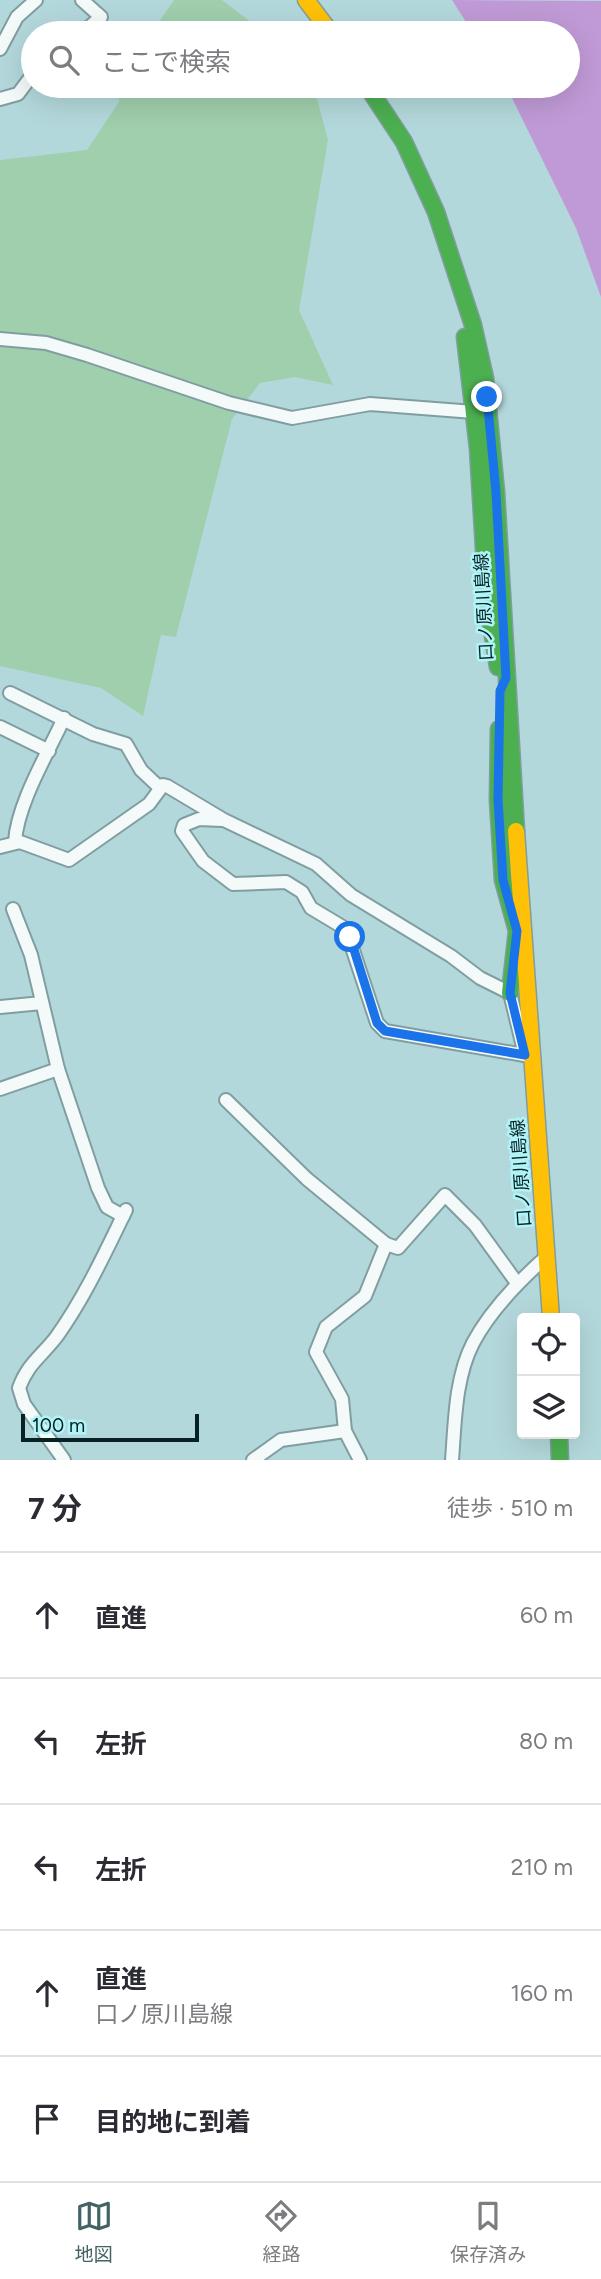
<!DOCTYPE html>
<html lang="ja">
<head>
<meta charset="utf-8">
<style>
	:root { --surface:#fff; --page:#f7f7f7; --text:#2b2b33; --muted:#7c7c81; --line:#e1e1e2; --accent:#436264 }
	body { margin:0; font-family:Figtree,"Noto Sans JP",sans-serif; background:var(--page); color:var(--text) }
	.controls { position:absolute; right:21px; bottom:21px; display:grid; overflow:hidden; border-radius:7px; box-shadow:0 7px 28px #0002 }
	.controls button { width:63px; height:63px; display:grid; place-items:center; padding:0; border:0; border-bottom:2px solid var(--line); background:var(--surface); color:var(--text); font:35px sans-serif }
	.scale { position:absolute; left:21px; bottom:18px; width:178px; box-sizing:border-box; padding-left:7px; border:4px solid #062224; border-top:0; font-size:19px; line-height:24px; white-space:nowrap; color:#062224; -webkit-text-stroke:5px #b0f4f8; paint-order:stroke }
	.stop { position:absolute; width:21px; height:21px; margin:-16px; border:5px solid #1a73e8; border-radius:50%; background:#fff }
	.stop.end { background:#1a73e8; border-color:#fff; box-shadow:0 2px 7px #0008 }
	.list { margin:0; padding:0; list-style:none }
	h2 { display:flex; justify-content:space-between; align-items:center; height:91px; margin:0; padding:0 28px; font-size:30px }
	h2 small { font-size:23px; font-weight:400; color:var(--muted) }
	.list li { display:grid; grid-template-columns:46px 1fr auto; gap:21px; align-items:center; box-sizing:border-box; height:126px; padding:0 28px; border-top:2px solid var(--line) }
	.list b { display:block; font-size:26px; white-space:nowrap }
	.list p { margin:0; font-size:23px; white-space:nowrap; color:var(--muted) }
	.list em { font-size:23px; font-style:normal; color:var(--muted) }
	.icon { flex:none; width:38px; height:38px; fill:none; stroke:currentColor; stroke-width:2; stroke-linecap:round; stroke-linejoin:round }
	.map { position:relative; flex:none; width:601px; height:1460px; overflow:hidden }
	.search { position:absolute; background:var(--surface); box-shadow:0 7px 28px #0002; left:21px; right:21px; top:21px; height:77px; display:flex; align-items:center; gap:18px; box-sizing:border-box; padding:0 24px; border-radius:38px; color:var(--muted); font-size:26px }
	.sheet { height:721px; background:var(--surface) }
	nav { display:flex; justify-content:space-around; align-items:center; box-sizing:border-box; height:98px; border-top:2px solid var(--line); background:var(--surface); font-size:19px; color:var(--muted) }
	nav a { display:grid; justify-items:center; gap:4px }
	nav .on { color:var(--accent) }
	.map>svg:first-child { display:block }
	.green { fill:#a0cfad }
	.water { fill:#c09ad6 }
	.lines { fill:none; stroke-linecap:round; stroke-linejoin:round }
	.street-casing { stroke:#809ea0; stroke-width:16 }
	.fast-casing { stroke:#809ea0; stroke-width:19 }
	.slow-casing { stroke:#809ea0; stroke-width:19 }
	.street { stroke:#f4f9fa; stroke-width:12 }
	.fast { stroke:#4caf50; stroke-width:16 }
	.slow { stroke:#ffc107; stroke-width:16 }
	.route { stroke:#1a73e8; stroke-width:9 }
	.labels { text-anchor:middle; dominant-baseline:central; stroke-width:5; stroke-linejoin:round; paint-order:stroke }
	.street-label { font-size:18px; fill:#062224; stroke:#b0f4f8 }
</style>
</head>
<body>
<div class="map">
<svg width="601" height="1460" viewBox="0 0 601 1460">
	<rect width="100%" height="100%" fill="#b3d8db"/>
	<g class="green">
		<polygon points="174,0 222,0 265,33 139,33 156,26"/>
		<polygon points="118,86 308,86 317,99 328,140 299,310 333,385 295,377 260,383 232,419 176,637 161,635 143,716 101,688 0,666 0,160 87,150 119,102"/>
	</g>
	<polygon class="water" points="452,0 601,1 601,297 576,228 506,86 568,86 568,33 473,33"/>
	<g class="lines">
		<defs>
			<g id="street">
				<polyline points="72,33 88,28 101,17 82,0"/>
				<polyline points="0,49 17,17 36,0"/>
				<polyline points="0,99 18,94 33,74"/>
				<polyline points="0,339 46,343 87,355 229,403 292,418 370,404 474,412"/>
				<polyline points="10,693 93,734 126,744 141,770 160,788"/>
				<polyline points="0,727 49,751"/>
				<polyline points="222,820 199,819 184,825 182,831 203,861 233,884 286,882 302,892 311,908 346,929 377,1023 385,1031 530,1056"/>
				<path d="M15,842C17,804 48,753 64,718"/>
				<polyline points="0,847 20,842 69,860 149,804 163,785 167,786 224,820 316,864 351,895 451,956 480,978 510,993 525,1055"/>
				<polyline points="0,1007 42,1003"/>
				<polyline points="58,1069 98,1188 107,1207 123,1216 126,1210"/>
				<polyline points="0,1089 58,1069 31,955 13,909"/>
				<polyline points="226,1100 307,1179 386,1244"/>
				<path d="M64,1460L24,1404L19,1388C28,1363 42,1356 57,1336C84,1298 103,1257 123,1216"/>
				<polyline points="253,1460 281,1440 345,1431"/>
				<polyline points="360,1460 345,1431 342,1399 316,1352 326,1327 365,1296 386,1244 398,1248 445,1195 475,1225 517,1283"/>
				<path d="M452,1460C455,1422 455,1378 473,1343C490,1311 519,1281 546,1257"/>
			</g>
			<g id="fast">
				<polyline points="367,86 404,142 436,212 473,325 485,378 496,492 516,831"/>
				<polyline points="465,337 478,448 487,598 498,667"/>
				<polyline points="499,729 498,800 503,880 517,931 510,993"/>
				<polyline points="559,1434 560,1460"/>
			</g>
			<g id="slow">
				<polyline points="306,0 331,33"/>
				<polyline points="516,831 551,1318"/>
			</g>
		</defs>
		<use href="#street" class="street-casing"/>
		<use href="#fast" class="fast-casing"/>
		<use href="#slow" class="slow-casing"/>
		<use href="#street" class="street"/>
		<use href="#fast" class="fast"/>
		<use href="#slow" class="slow"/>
	</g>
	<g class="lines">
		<polyline class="route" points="350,937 377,1023 385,1031 525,1055 510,993 517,931 503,880 498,800 500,691 506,678 496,492 487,397"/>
	</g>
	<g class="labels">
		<g class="street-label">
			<text transform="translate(484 607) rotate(-93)">口ノ原川島線</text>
			<text transform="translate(521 1173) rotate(-94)">口ノ原川島線</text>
		</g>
	</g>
</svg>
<div class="controls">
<button><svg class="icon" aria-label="locate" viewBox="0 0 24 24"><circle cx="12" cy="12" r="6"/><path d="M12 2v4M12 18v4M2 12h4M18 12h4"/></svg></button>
<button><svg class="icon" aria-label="layers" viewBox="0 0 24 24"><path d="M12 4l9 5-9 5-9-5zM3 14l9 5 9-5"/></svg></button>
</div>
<div class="scale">100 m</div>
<div class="stop" style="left:350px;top:937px"></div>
<div class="stop end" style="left:487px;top:397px"></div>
<div class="search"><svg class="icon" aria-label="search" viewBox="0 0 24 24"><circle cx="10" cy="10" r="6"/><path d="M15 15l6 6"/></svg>ここで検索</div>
</div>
<section class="sheet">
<h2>7 分<small>徒歩 · 510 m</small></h2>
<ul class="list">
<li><svg class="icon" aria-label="ahead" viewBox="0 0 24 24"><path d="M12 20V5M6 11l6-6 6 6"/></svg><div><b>直進</b></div><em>60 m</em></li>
<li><svg class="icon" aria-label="left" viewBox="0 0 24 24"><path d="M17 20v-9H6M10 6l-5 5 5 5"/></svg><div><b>左折</b></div><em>80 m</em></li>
<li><svg class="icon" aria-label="left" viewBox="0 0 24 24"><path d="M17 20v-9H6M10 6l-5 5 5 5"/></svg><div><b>左折</b></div><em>210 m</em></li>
<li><svg class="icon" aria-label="ahead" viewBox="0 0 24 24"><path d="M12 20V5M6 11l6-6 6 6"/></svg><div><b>直進</b><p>口ノ原川島線</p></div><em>160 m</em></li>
<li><svg class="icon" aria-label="arrive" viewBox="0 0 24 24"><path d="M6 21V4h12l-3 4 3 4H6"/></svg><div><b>目的地に到着</b></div></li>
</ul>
</section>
<nav>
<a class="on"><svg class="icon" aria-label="map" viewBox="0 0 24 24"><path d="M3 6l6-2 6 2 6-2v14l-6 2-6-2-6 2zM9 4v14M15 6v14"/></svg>地図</a>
<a><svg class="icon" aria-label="directions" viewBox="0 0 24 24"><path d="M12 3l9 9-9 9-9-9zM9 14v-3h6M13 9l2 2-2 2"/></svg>経路</a>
<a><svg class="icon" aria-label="saved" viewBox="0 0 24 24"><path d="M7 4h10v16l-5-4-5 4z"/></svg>保存済み</a>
</nav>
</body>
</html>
